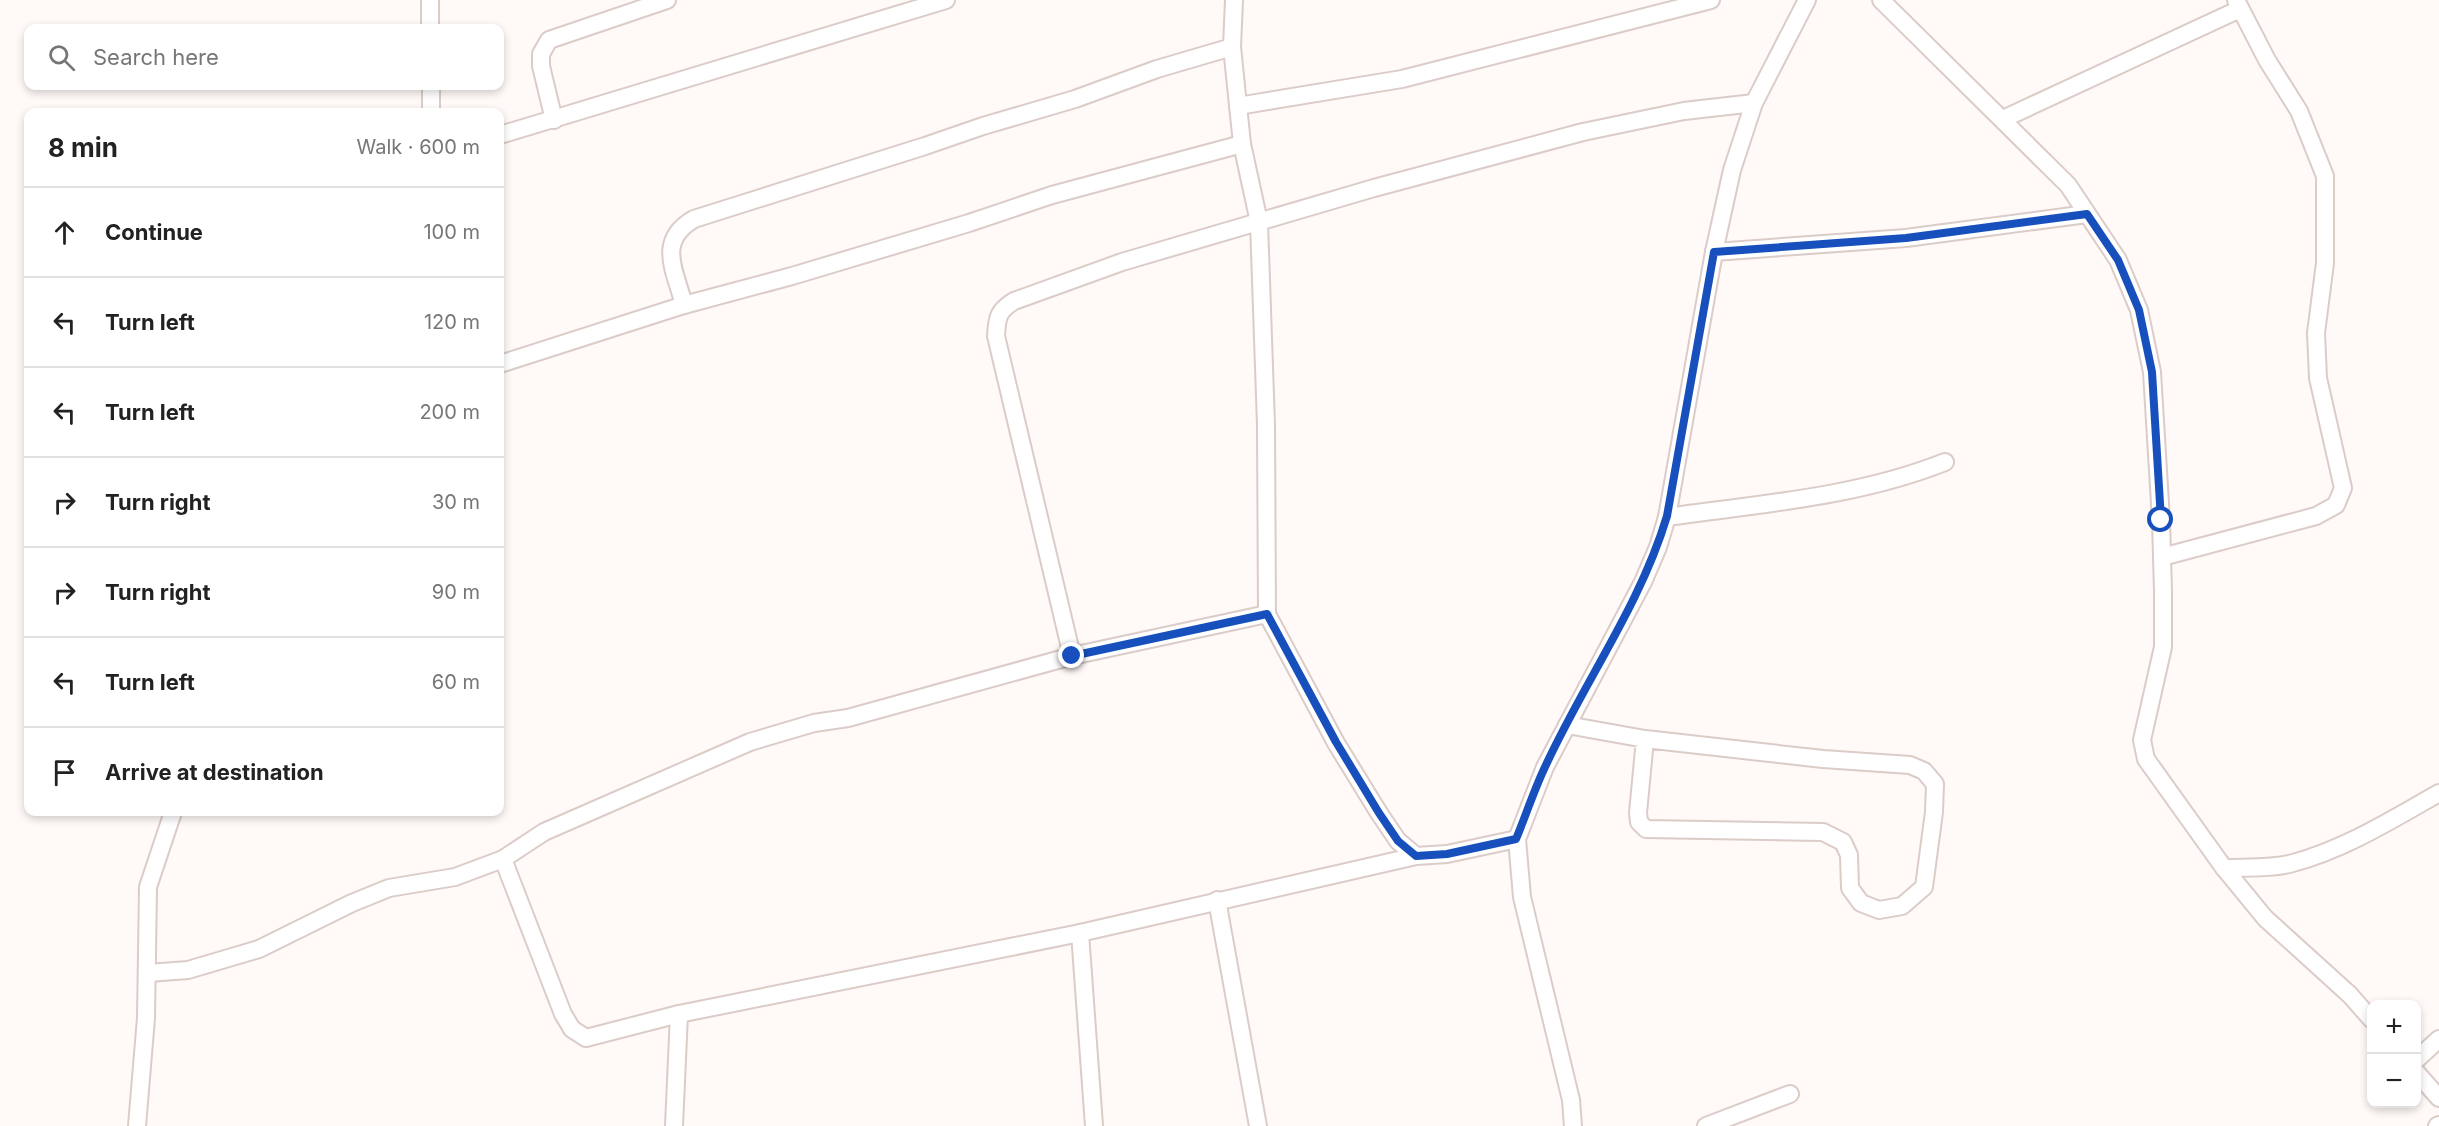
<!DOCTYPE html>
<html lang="en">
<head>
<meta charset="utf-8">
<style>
	:root { --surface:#fff; --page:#f6f6f6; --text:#222; --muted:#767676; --line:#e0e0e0 }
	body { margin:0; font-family:Inter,sans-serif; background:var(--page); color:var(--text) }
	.controls { position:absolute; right:18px; bottom:18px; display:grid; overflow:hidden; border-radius:12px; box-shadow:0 3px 9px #0003 }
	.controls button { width:54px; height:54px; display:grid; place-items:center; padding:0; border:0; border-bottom:2px solid var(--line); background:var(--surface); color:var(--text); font:30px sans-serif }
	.stop { position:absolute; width:18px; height:18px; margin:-14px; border:4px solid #1750bc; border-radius:50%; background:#fff }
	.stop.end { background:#1750bc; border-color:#fff; box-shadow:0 2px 6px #0008 }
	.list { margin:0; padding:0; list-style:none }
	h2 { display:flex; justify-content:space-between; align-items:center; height:78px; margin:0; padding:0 24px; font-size:26px }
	h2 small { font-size:20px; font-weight:400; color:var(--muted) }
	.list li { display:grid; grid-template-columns:39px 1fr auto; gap:18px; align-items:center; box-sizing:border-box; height:90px; padding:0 24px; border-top:2px solid var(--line) }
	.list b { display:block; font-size:22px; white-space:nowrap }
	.list em { font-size:20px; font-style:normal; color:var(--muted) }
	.icon { flex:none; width:33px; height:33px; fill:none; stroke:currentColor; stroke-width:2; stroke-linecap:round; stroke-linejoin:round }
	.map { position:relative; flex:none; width:2439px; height:1126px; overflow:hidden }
	.search { position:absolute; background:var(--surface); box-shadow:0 3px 9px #0003; left:24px; top:24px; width:480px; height:66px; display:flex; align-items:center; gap:15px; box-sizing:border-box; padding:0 21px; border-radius:12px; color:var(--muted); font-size:22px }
	.panel { position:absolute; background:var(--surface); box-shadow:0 3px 9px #0003; left:24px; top:108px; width:480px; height:708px; border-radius:12px }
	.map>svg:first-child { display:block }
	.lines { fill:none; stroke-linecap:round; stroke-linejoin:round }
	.minor-casing { stroke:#dbccc8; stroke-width:20 }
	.minor { stroke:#fff; stroke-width:16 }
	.route { stroke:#1750bc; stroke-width:8 }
</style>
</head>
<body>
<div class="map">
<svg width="2439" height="1126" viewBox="0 0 2439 1126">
	<rect width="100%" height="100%" fill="#fff9f7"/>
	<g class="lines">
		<defs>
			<g id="minor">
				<polyline points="430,0 430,28"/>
				<polyline points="1234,0 1232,47 1242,144 1259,222 1266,425 1267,614 1336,743 1379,813 1398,841 1416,856 1447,854 1517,839"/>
				<polyline points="1881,0 2068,185 2118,260 2139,310 2152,372 2161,520 2163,592 2163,647 2142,740 2146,759 2224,868 2265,918 2350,995 2372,1020"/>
				<polyline points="431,86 431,112"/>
				<polyline points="1238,106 1402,79 1711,0"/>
				<polyline points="2003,119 2240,9"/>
				<polyline points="554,120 541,66 541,54 549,40 667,0"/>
				<polyline points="500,135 946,0"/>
				<polyline points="1714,252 1906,238 2087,214"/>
				<path d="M684,305C675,270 656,241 694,219L925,146L983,126L1075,99L1157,69L1232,47"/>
				<polyline points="500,364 684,305 792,276 969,223 1052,195 1242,144"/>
				<path d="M1667,517C1760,504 1857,497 1945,462"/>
				<polyline points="2162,557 2316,516 2336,505 2343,488 2318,378 2316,333 2325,263 2325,176 2299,111 2267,60 2236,0"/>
				<path d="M1072,656L996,336C997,317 998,311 1014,301L1122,262L1374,188L1583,132L1684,111L1754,103"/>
				<polyline points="1567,725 1645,739 1823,759 1910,765 1924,771 1935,784 1934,812 1924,887 1902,906 1879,910 1861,903 1850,888 1849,855 1843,842 1823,832 1646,829 1639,822 1638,813 1645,739"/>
				<polyline points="503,859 563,1014 572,1029 586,1038 679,1014 1080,933 1416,856"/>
				<path d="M2224,868C2246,867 2272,869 2293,863C2345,849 2393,819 2439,793"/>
				<polyline points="1217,900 1258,1126"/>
				<polyline points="1080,933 1094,1126"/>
				<polyline points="148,973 188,970 259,949 352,903 389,888 455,877 503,859 544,832 750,742 814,723 848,718 1072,656 1267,614"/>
				<polyline points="2416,1060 2439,1039"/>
				<polyline points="2416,1072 2439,1098"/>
				<polyline points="137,1126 146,1018 148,887 173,812"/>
				<polyline points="674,1126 679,1014"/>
				<polyline points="1573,1126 1571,1100 1522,897 1517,839 1545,767 1643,582 1658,547 1667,517 1714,252 1732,170 1754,103 1807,0"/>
				<polyline points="1706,1126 1790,1094"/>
				<polyline points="2437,1126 2439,1125"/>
			</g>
		</defs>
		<use href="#minor" class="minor-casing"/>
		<use href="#minor" class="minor"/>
	</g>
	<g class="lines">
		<path class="route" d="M1072,656L1267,614L1336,742L1379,813L1398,841L1416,856L1447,854L1516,839C1526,815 1534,790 1545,767C1584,682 1640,606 1667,516L1714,252L1906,238L2087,214L2118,260L2139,310L2152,372L2161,520"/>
	</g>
</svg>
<div class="controls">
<button>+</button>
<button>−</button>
</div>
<div class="stop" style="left:2161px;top:520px"></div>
<div class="stop end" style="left:1072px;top:656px"></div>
<div class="search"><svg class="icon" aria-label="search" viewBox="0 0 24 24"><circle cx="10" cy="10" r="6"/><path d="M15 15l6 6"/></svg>Search here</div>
<section class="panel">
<h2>8 min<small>Walk · 600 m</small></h2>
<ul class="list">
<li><svg class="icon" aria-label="ahead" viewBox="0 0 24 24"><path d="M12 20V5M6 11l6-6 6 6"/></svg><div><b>Continue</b></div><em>100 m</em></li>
<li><svg class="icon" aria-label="left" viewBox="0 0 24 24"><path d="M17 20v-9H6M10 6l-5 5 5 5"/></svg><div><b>Turn left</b></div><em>120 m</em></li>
<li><svg class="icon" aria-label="left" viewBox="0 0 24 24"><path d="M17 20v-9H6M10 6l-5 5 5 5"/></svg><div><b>Turn left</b></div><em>200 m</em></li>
<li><svg class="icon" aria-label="right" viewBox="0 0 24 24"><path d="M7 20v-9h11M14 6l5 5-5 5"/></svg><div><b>Turn right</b></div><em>30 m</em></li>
<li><svg class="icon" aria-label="right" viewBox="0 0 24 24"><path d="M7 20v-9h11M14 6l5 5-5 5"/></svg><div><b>Turn right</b></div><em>90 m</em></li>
<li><svg class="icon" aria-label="left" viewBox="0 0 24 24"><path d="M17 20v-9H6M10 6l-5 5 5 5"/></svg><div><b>Turn left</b></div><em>60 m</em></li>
<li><svg class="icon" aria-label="arrive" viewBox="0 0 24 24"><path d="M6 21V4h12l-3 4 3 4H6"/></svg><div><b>Arrive at destination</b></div></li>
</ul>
</section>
</div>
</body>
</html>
